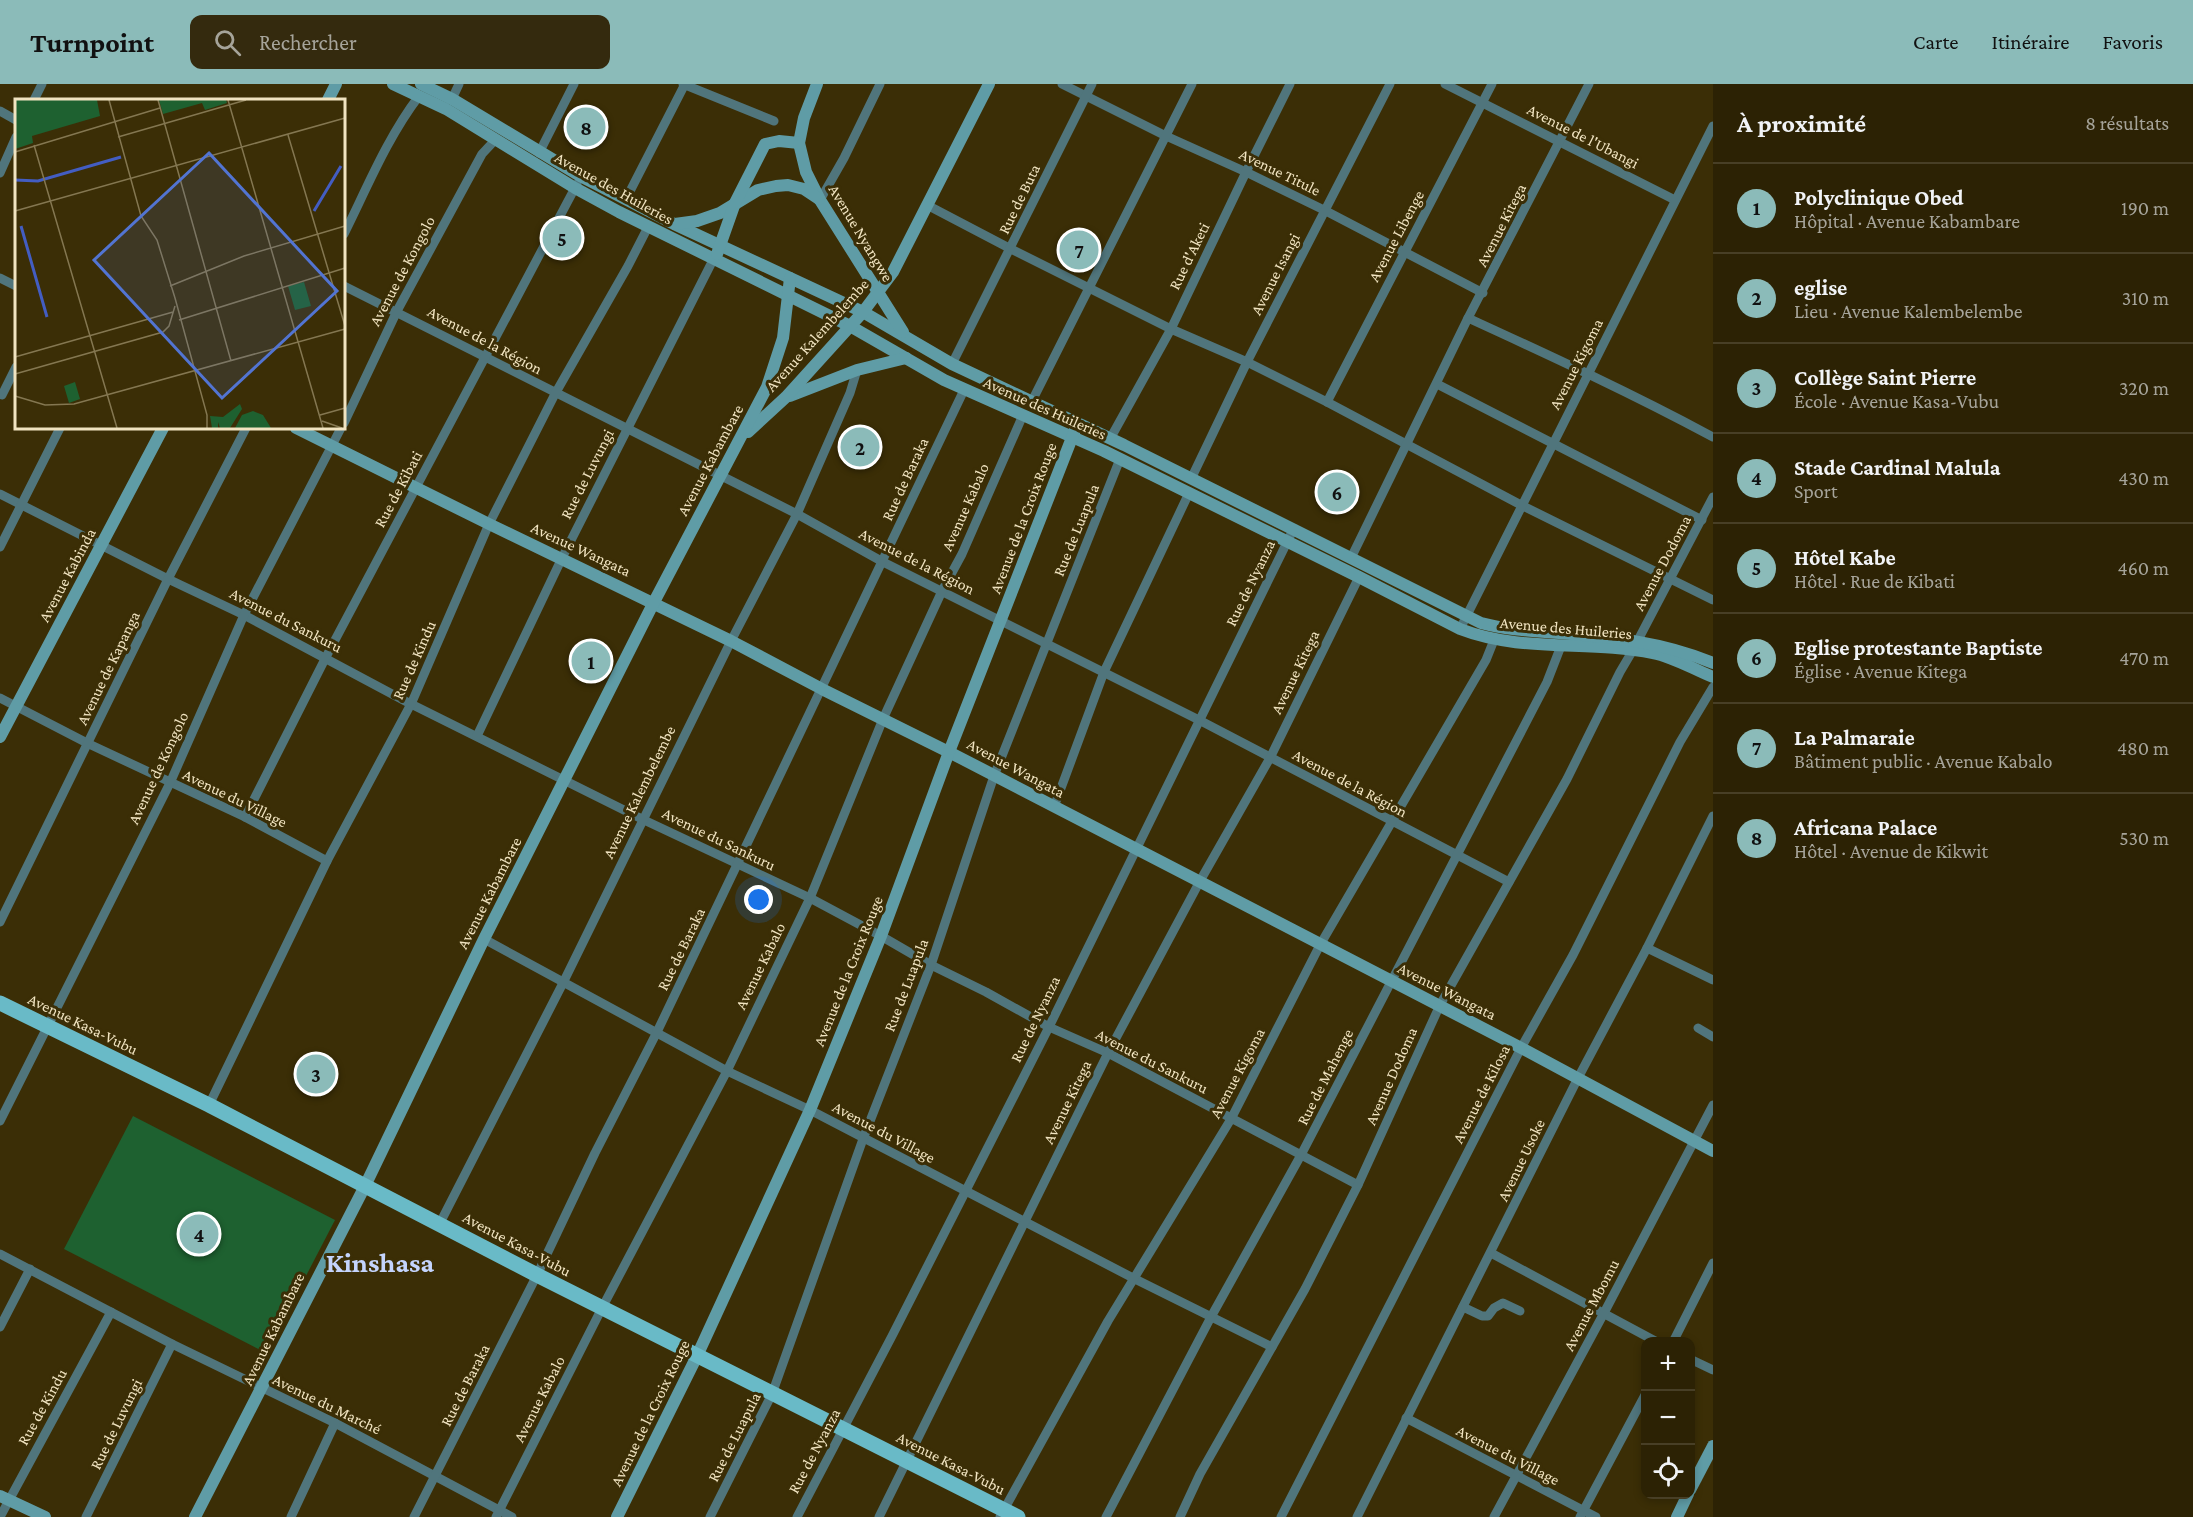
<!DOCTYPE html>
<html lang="fr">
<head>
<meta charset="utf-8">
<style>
	:root { --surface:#2c2204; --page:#342a0e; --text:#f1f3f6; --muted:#a6a49a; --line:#483f26; --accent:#8bbbb9 }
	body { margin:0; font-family:"Crimson Pro",serif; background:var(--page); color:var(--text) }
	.controls { position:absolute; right:18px; bottom:18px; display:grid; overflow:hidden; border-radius:12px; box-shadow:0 3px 9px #0003 }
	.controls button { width:54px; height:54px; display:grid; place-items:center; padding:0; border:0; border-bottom:2px solid var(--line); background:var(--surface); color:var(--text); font:30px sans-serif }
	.you { position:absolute; left:759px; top:816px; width:21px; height:21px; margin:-15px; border:4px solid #fff; border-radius:50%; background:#1a73e8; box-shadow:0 0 0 9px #1a73e833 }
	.badge { display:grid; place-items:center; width:39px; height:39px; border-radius:50%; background:var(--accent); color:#111; font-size:20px; font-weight:700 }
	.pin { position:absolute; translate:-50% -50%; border:3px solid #fff; box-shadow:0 2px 6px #0006 }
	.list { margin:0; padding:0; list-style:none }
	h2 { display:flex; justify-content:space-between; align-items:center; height:78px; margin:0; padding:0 24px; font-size:26px }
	h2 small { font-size:20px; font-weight:400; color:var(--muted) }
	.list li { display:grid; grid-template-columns:39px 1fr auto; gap:18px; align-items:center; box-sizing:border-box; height:90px; padding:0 24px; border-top:2px solid var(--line) }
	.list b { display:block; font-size:22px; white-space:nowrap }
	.list p { margin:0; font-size:20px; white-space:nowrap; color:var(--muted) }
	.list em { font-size:20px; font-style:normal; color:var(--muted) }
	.icon { flex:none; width:33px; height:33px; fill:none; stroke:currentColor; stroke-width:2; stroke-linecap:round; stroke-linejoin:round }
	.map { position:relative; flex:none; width:1713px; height:1433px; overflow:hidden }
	header { display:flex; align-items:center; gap:36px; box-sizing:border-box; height:84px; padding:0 30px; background:var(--accent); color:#111 }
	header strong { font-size:28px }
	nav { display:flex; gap:33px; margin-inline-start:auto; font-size:21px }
	.search { width:420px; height:54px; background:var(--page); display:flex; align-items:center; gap:15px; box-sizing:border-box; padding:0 21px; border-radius:12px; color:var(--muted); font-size:22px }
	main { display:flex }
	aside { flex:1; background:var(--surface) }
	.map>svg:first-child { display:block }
	.green { fill:#1e6130 }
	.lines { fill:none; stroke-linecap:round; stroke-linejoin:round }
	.street { stroke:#50757c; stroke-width:9 }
	.secondary { stroke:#5f9ca6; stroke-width:12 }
	.primary { stroke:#69bac7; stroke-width:15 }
	.labels { text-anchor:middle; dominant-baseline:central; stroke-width:6; stroke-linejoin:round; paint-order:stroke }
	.street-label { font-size:16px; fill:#f1e4c1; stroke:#3b2e06 }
	.town-label { font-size:28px; font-weight:bold; fill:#c4d4fd; stroke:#3b2e06 }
	.inset-river { fill:none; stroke:#435dc2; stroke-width:3 }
	.inset-road { fill:none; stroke:#847751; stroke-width:1.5 }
	.view { fill:#5274d2; fill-opacity:0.15; stroke:#5274d2; stroke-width:3 }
	.inset-edge { fill:none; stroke:#f1e4c1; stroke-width:3 }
</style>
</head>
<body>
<header>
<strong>Turnpoint</strong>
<div class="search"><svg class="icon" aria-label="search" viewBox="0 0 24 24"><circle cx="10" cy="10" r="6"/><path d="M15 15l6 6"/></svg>Rechercher</div>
<nav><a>Carte</a><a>Itinéraire</a><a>Favoris</a></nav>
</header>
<main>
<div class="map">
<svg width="1713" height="1433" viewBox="0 0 1713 1433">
	<rect width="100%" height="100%" fill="#3b2e06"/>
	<polygon class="green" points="133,1032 335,1136 266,1269 64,1165"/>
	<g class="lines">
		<g class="street">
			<polyline points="683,0 774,37"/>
			<polyline points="1062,0 1166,52 1246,88 1324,126 1483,209"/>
			<polyline points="1445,0 1675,116"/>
			<polyline points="452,15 459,0"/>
			<polyline points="34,16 42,0"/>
			<polyline points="0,27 16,36"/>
			<polyline points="539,69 574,0"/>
			<polyline points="0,89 16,53"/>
			<polyline points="626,115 685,0"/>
			<polyline points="820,116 844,74 880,0"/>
			<polyline points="927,121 1011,165 1171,245 1247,278 1327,318 1521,421 1713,516"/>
			<path d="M344,150C367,104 387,54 419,12"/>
			<polyline points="0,194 16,202"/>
			<polyline points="344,202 797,430 883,478 1199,636 1509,798"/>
			<path d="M1468,234C1551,272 1633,310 1713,353"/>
			<polyline points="952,280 1092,0"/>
			<polyline points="1437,300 1702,436"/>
			<polyline points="2,311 16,283"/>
			<polyline points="1032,317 1192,0"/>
			<polyline points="1327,318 1492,0"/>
			<polyline points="344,339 397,227 482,70 496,55"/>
			<polyline points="1110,355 1171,245 1246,88 1290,0"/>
			<polyline points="1191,395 1247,278 1390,0"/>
			<polyline points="0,410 168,495 244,531 407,618 644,736 810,814 881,852 931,881 986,908 1049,943 1108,969 1358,1101"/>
			<polyline points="0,463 60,344"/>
			<polyline points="1351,474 1468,234 1589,0"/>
			<polyline points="1460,545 1713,42"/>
			<polyline points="1637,558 1713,413"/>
			<polyline points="0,614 89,660 245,733 327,777"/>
			<polyline points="477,652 562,474 713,176"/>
			<polyline points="1054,723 1104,588 1189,409"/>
			<polyline points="245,733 326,573 577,100"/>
			<polyline points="0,838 168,495 246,344"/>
			<polyline points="484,855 727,987 810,1026 1135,1195 1272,1263"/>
			<polyline points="1647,864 1713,896"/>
			<polyline points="1698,944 1713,953"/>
			<polyline points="209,1021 327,777 412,618 489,440 555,310 628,182 648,143"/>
			<polyline points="0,1037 170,699 244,531 341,344"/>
			<polyline points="440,1139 563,899 731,557 797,430 850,309 857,286"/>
			<polyline points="1491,1169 1657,1258"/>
			<polyline points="0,1170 172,1260 335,1339 512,1433"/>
			<polyline points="1463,1223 1482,1232 1488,1232 1494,1224 1503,1219 1520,1227"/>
			<polyline points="0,1243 30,1185"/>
			<polyline points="1673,1258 1713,1179"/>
			<polyline points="1690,1275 1713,1286"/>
			<polyline points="1406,1334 1596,1433"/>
			<polyline points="0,1433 111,1228"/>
			<polyline points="86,1433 172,1260"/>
			<polyline points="291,1433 335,1339"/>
			<polyline points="414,1433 537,1191 595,1069 657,948 964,306"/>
			<polyline points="496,1433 602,1224 727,987 810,814 883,635 942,507 962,470 1023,331"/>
			<polyline points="710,1433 772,1310 863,1055 931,881 994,692 1120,375"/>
			<polyline points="797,1433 892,1252 1049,943 1293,446"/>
			<polyline points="879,1433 1108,969 1200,797 1270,674 1359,493"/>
			<polyline points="1000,1433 1108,1237 1231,1035 1320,861 1486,576 1494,556"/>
			<polyline points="1106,1433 1211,1233 1301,1071 1547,598 1561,562"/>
			<polyline points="1180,1433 1200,1390 1305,1205 1358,1101 1440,921 1567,695 1620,588 1633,566"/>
			<polyline points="1281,1433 1521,964 1573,871 1680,658 1713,603"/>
			<polyline points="1357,1433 1578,994 1647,864 1713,732"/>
			<polyline points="1494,1433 1604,1229 1713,1021"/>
			<polyline points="1580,1433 1646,1309"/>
		</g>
		<g class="secondary">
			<path d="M393,0L446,25L575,104L619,128L850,242L944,296L1104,367L1359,493L1460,545C1522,569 1589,556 1653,569C1674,573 1693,585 1713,593"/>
			<path d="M421,0L452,15L582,93L674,140L863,228L952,280L1124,361L1481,539C1507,546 1532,547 1559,549C1612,553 1663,558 1713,579"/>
			<polyline points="817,0 804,34 799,59 806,88 820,116 903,248"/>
			<polyline points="328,16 336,0"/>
			<polyline points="675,140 697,137 720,129 758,106 776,102 788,101 804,105 819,115"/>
			<polyline points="717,170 735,119 765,60 779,57 799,59"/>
			<polyline points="790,312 857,286 906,274"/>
			<polyline points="296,344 489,440 731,557 822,605 949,668 1527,967 1713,1067"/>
			<polyline points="748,348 786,313 863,228 893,188 989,0"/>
			<polyline points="0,653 163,344"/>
			<polyline points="1690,1406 1713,1362"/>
			<polyline points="0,1412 45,1433"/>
			<polyline points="195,1433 365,1102 484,855 654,518 767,303 783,254 790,194"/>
			<polyline points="617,1433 697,1272 810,1026 881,852 949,668 1075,346"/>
			<polyline points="1677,1433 1688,1410"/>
		</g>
		<polyline class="primary" points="0,919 209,1021 537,1191 1018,1433"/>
	</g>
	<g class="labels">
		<g class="street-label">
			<text transform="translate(1583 52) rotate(27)">Avenue de l'Ubangi</text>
			<text transform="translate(1280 88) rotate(26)">Avenue Titule</text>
			<text transform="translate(614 104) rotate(29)">Avenue des Huileries</text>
			<text transform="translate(1019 115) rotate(-64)">Rue de Buta</text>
			<text transform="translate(1501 141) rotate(-63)">Avenue Kitega</text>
			<text transform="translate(861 149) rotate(59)">Avenue Nyangwe</text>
			<text transform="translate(1396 152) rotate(-62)">Avenue Libenge</text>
			<text transform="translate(1189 172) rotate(-64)">Rue d'Aketi</text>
			<text transform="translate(402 187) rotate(-62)">Avenue de Kongolo</text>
			<text transform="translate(1275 190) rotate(-63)">Avenue Isangi</text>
			<text transform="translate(817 251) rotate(-48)">Avenue Kalembelembe</text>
			<text transform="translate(485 256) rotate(28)">Avenue de la Région</text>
			<text transform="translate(1576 280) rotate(-63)">Avenue Kigoma</text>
			<text transform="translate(1045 324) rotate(24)">Avenue des Huileries</text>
			<text transform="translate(710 376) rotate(-62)">Avenue Kabambare</text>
			<text transform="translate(587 390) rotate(-63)">Rue de Luvungi</text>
			<text transform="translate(905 395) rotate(-65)">Rue de Baraka</text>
			<text transform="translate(398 405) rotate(-62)">Rue de Kibati</text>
			<text transform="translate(965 423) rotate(-66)">Avenue Kabalo</text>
			<text transform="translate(1023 434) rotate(-69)">Avenue de la Croix Rouge</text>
			<text transform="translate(1076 446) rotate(-68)">Rue de Luapula</text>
			<text transform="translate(581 465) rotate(25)">Avenue Wangata</text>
			<text transform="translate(917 477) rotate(27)">Avenue de la Région</text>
			<text transform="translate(1662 479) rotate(-62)">Avenue Dodoma</text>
			<text transform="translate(67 491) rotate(-62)">Avenue Kabinda</text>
			<text transform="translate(1250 499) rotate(-64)">Rue de Nyanza</text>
			<text transform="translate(286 536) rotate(27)">Avenue du Sankuru</text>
			<text transform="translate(1566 544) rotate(5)">Avenue des Huileries</text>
			<text transform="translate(414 576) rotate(-66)">Rue de Kindu</text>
			<text transform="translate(108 584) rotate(-64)">Avenue de Kapanga</text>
			<text transform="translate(1295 588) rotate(-64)">Avenue Kitega</text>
			<text transform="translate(158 684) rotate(-65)">Avenue de Kongolo</text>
			<text transform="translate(1016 684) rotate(28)">Avenue Wangata</text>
			<text transform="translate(1350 699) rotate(28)">Avenue de la Région</text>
			<text transform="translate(639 708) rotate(-64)">Avenue Kalembelembe</text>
			<text transform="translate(235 714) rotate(26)">Avenue du Village</text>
			<text transform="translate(719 755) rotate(26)">Avenue du Sankuru</text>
			<text transform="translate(489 809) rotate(-63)">Avenue Kabambare</text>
			<text transform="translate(681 865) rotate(-64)">Rue de Baraka</text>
			<text transform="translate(760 882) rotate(-64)">Avenue Kabalo</text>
			<text transform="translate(848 887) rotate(-68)">Avenue de la Croix Rouge</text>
			<text transform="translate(906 901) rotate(-69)">Rue de Luapula</text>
			<text transform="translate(1447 907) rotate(27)">Avenue Wangata</text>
			<text transform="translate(1035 935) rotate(-64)">Rue de Nyanza</text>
			<text transform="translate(83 940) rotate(26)">Avenue Kasa-Vubu</text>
			<text transform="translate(1152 977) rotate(27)">Avenue du Sankuru</text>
			<text transform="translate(1237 989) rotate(-62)">Avenue Kigoma</text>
			<text transform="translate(1391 992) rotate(-66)">Avenue Dodoma</text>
			<text transform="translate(1325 993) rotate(-63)">Rue de Mahenge</text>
			<text transform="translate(1481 1010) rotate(-63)">Avenue de Kilosa</text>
			<text transform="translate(1067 1018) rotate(-64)">Avenue Kitega</text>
			<text transform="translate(884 1048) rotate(28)">Avenue du Village</text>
			<text transform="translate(1521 1076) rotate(-64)">Avenue Usoke</text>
			<text transform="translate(517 1160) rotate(28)">Avenue Kasa-Vubu</text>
			<text transform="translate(1591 1221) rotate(-62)">Avenue Mbomu</text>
			<text transform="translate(273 1245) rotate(-64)">Avenue Kabambare</text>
			<text transform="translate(465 1301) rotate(-63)">Rue de Baraka</text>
			<text transform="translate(539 1315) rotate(-63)">Avenue Kabalo</text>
			<text transform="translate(327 1320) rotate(26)">Avenue du Marché</text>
			<text transform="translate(42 1323) rotate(-61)">Rue de Kindu</text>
			<text transform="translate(650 1329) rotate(-64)">Avenue de la Croix Rouge</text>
			<text transform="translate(116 1340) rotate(-64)">Rue de Luvungi</text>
			<text transform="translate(734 1353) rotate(-63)">Rue de Luapula</text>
			<text transform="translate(814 1367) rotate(-62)">Rue de Nyanza</text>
			<text transform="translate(1508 1371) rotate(27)">Avenue du Village</text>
			<text transform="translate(951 1379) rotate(27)">Avenue Kasa-Vubu</text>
		</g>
		<g class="town-label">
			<text x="380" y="1178">Kinshasa</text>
		</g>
	</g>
	<g transform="translate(15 15)">
		<rect width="330" height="330" fill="#3b2e06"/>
		<path d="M0,1H82L85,17L17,37L18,44L0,50ZM144,1H211L212,4L190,11L187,4L148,15ZM289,183L296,207L280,211L273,187ZM60,283L65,300L54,304L49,287ZM225,305L227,310L215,329H205L203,323V329H197L195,317L208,318ZM238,312L248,316L256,329H220L227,316Z" fill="#1e6130"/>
		<path class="inset-river" d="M0,81L23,82L106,58M299,112L326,67M6,127L32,218"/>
		<path class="inset-road" d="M94,1L126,117L142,141L160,199L192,316V329M143,1L216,262M213,1L308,329M273,36L330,227M103,38L231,1M19,46L102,329M0,53L145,9M0,112L330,19M155,187L229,157L330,127M164,221L330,169M0,258L158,213M0,275L148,233L154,227L160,207M0,297L30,306L59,305L330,230M305,316L330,309M307,322L327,329"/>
		<path class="view" d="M194,54L322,192L207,299L79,161Z"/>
		<rect width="330" height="330" class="inset-edge"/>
	</g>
</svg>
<div class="controls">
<button>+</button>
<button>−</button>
<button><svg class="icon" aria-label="locate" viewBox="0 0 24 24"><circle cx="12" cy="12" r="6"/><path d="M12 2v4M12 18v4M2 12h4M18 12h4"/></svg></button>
</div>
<div class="you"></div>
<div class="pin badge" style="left:591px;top:577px">1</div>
<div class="pin badge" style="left:860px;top:363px">2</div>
<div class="pin badge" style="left:316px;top:990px">3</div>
<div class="pin badge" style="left:199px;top:1150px">4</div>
<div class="pin badge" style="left:562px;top:154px">5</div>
<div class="pin badge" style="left:1337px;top:408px">6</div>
<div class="pin badge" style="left:1079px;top:166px">7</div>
<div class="pin badge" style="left:586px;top:43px">8</div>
</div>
<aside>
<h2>À proximité<small>8 résultats</small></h2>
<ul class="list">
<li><span class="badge">1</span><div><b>Polyclinique Obed</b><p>Hôpital · Avenue Kabambare</p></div><em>190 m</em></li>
<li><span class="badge">2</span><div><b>eglise</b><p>Lieu · Avenue Kalembelembe</p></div><em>310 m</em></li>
<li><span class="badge">3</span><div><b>Collège Saint Pierre</b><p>École · Avenue Kasa-Vubu</p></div><em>320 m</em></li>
<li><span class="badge">4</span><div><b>Stade Cardinal Malula</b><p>Sport</p></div><em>430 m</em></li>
<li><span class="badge">5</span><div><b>Hôtel Kabe</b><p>Hôtel · Rue de Kibati</p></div><em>460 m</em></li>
<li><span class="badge">6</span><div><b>Eglise protestante Baptiste</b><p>Église · Avenue Kitega</p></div><em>470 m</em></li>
<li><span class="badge">7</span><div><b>La Palmaraie</b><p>Bâtiment public · Avenue Kabalo</p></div><em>480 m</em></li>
<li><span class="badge">8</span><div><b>Africana Palace</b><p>Hôtel · Avenue de Kikwit</p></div><em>530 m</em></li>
</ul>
</aside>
</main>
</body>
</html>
